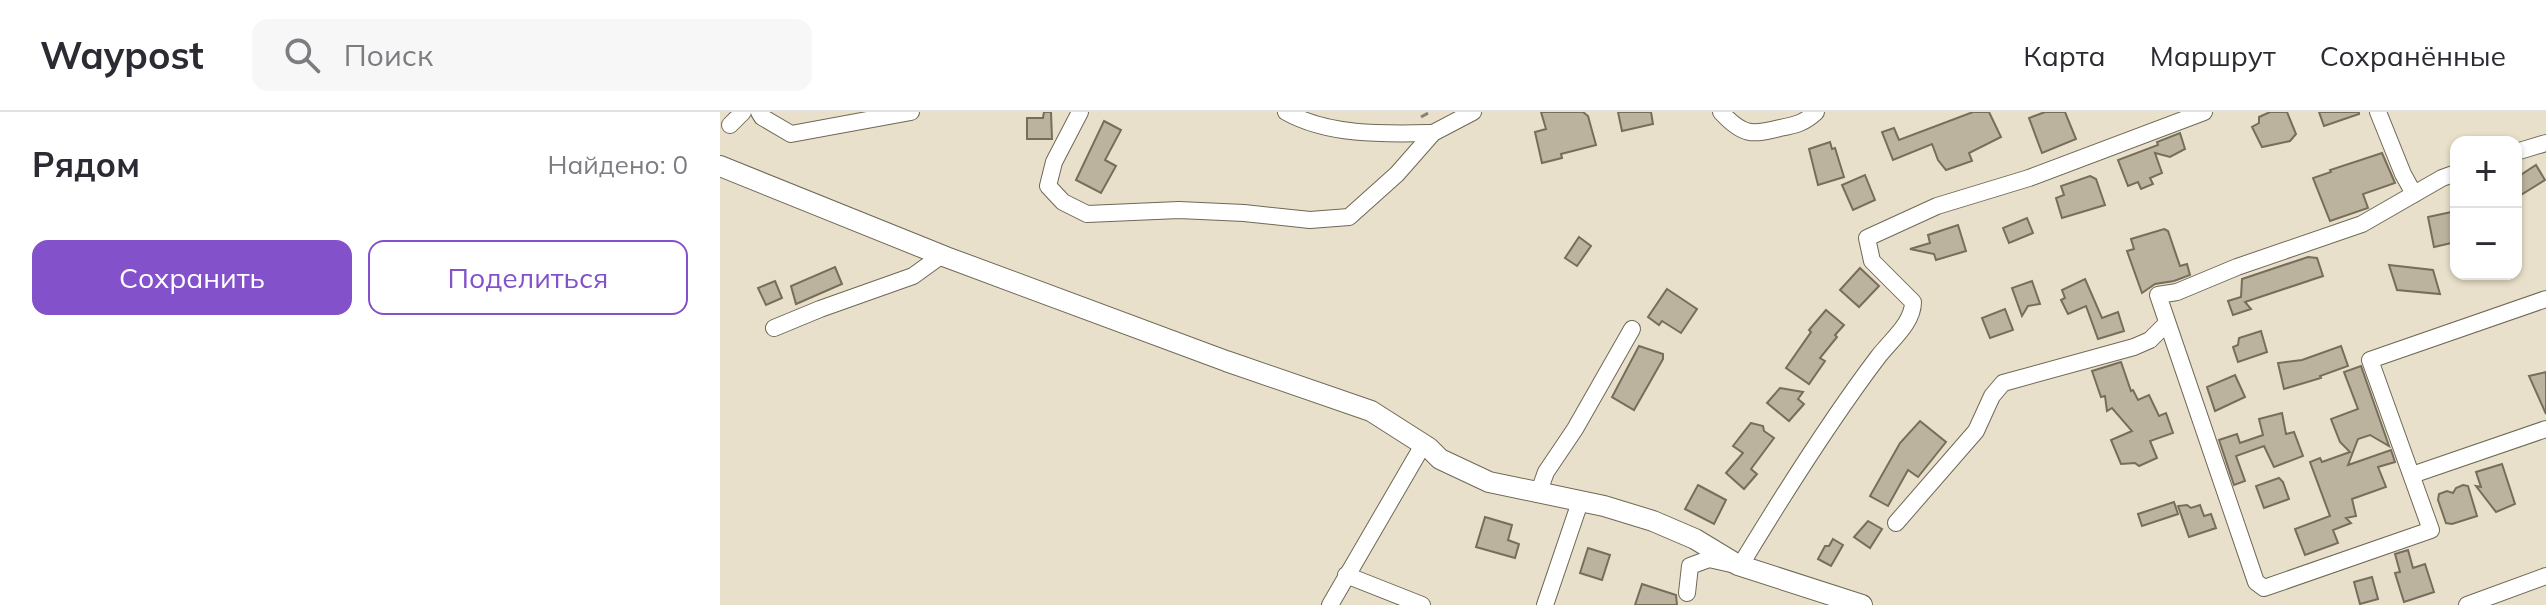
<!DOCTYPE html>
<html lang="ru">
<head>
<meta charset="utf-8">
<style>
	:root { --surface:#fff; --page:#f7f7f7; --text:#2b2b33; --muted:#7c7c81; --line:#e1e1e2; --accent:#8352cb }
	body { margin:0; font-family:Mulish,sans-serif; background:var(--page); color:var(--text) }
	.controls { position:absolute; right:24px; top:24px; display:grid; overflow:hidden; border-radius:16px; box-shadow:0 2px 6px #0004 }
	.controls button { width:72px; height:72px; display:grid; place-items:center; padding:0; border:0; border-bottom:2px solid var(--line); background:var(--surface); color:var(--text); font:40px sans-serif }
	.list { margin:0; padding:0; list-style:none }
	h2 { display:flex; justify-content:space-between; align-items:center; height:104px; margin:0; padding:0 32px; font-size:34px }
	h2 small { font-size:26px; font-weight:400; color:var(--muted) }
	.actions { display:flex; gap:16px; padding:24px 32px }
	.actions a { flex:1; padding:18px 0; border:2px solid var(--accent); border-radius:16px; text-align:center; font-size:28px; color:var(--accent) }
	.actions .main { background:var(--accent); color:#fff }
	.icon { flex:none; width:44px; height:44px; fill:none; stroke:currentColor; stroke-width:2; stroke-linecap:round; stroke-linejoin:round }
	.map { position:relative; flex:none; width:1826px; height:493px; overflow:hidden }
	header { display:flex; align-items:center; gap:48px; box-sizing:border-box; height:112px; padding:0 40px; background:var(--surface); border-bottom:2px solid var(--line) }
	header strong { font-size:38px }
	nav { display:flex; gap:44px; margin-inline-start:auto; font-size:28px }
	.search { width:560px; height:72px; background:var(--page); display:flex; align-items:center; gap:20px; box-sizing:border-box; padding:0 28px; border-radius:16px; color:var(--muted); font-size:30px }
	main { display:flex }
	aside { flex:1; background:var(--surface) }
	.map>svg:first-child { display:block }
	.building { fill:#bcb39f; stroke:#766e5b; stroke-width:2 }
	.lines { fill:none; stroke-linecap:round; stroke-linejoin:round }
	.minor-casing { stroke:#6f6855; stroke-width:18 }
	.major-casing { stroke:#6f6855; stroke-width:22 }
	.path { stroke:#888274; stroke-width:3; stroke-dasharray:8 4; stroke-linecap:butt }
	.minor { stroke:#fff; stroke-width:16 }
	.major { stroke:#fff; stroke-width:20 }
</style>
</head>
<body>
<header>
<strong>Waypost</strong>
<div class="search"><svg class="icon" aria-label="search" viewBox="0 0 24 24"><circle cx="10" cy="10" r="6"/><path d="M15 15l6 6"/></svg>Поиск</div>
<nav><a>Карта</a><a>Маршрут</a><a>Сохранённые</a></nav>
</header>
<main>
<aside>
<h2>Рядом<small>Найдено: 0</small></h2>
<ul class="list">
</ul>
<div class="actions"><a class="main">Сохранить</a><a>Поделиться</a></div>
</aside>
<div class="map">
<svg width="1826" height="493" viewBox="0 0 1826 493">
	<rect width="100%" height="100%" fill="#e8e0ca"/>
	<g class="building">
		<polygon points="324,0 331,0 332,27 307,27 307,6 323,6"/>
		<polygon points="821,0 863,0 868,4 876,33 841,42 842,46 822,51 815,20 826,17"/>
		<polygon points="898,0 931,0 933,12 902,19"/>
		<polygon points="1253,0 1269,0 1281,25 1249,41 1252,49 1226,58 1218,48 1212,32 1173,48 1162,20 1174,16 1179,28"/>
		<polygon points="1325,0 1345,0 1356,27 1322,41 1309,6"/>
		<polygon points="1550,0 1567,0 1576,22 1570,29 1542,35 1532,15 1539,11 1539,5"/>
		<polygon points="1599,0 1639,0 1639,2 1604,14"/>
		<polygon points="384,9 401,18 385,48 396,54 381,81 356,68"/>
		<polygon points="1460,21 1465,37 1450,45 1435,41 1442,61 1430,66 1433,72 1421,77 1418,70 1408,74 1398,48 1438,33 1437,30"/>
		<polygon points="1110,30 1112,37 1115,36 1124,65 1098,73 1089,37"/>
		<polygon points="1662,41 1675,71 1643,82 1648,96 1610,109 1593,66 1611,60 1610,58"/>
		<polygon points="1816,53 1825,68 1796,86 1796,66"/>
		<polygon points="1145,63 1155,88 1133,98 1122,73"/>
		<polygon points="1370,64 1376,67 1385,93 1342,106 1336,86 1344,83 1341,74"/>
		<polygon points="1736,99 1736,130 1714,135 1708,105"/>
		<polygon points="1307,106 1313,121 1289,131 1283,116"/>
		<polygon points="1238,113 1246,139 1216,148 1214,142 1190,137 1210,131 1208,123"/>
		<polygon points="1444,117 1448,119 1460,154 1467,152 1470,163 1454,169 1435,172 1422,181 1407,139 1414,137 1411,127"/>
		<polygon points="859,125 871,134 857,154 845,146"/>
		<polygon points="1588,145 1597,146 1603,164 1525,190 1531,197 1513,203 1508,189 1521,185 1522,167"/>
		<polygon points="1669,153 1713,158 1720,182 1677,178"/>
		<polygon points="115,155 122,172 76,192 71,174"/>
		<polygon points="1140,156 1159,174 1139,195 1120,178"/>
		<polygon points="1365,167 1382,206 1398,200 1404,219 1378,227 1366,194 1348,202 1341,188 1345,186 1342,178"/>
		<polygon points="55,169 62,186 46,193 38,176"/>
		<polygon points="1312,169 1320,192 1308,194 1302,204 1292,176"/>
		<polygon points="947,177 977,197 961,221 942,209 939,213 928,205"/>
		<polygon points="1285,197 1293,218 1270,226 1262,206"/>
		<polygon points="1106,198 1124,213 1115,223 1117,225 1100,246 1105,249 1089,272 1066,256 1091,220 1089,218"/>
		<polygon points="1541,219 1547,240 1518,250 1513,235 1518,233 1519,226"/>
		<polygon points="919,234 943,242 943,247 914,298 892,285"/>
		<polygon points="1621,234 1628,254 1600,264 1601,266 1564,277 1558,251 1582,248"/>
		<polygon points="1401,250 1411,279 1413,278 1418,288 1429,283 1439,304 1446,301 1453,321 1430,329 1437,346 1419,354 1415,351 1401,352 1391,328 1412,319 1392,296 1387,299 1385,284 1381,285 1372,259"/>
		<polygon points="1641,254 1669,334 1650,323 1638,327 1628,353 1671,338 1675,350 1658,355 1666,375 1632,387 1636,404 1626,406 1631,411 1613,418 1618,431 1585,443 1575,417 1610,404 1590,350 1600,346 1602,350 1630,340 1620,330 1611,307 1638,297 1624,260"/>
		<polygon points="1826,260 1826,302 1809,264"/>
		<polygon points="1515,263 1525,285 1495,299 1487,275"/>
		<polygon points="1060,276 1083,280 1078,287 1084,292 1069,309 1047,291"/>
		<polygon points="1562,301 1566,322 1574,320 1583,344 1554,355 1544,334 1516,344 1525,369 1514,373 1499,328 1517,322 1520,331 1543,323 1539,307"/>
		<polygon points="1200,309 1226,330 1198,365 1188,358 1168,394 1150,384 1180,331"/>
		<polygon points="1031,311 1043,314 1044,319 1054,326 1031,357 1037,362 1024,377 1006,361 1023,341 1013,334"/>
		<polygon points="1782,352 1795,392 1776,400 1756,374 1761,375 1756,360"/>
		<polygon points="1559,366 1563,370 1569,387 1544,396 1536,374"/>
		<polygon points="978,373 1006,388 994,412 965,397"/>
		<polygon points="1743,373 1748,374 1757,404 1732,412 1726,411 1718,388 1719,382 1727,379 1733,381 1736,376"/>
		<polygon points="1454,390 1458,402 1422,414 1418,402"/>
		<polygon points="1467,393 1471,396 1480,393 1484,404 1491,402 1496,416 1469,425 1458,394"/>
		<polygon points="765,405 792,413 788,428 799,432 795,446 756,435"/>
		<polygon points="1148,409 1162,417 1150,436 1134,425"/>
		<polygon points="1113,427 1123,433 1111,454 1098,447 1105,434 1109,434"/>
		<polygon points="868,436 890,443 882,468 860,461"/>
		<polygon points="1688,438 1693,456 1705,452 1714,480 1684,490 1675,461 1680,460 1675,442"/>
		<polygon points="1652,465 1658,487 1640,492 1634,470"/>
		<polygon points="922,472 956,483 957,493 915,493"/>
	</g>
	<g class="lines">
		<defs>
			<g id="minor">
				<polyline points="39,0 42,5 71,22 191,0"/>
				<polyline points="360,0 334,50 328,74 343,90 367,102 459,98 524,101 590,108 629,105 677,62 713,21 753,0"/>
				<path d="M566,0C609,24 665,22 713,21"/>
				<path d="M1001,0C1023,24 1032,23 1060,16C1076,13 1084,11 1096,0"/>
				<polyline points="1658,0 1683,62 1694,82"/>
				<polyline points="10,13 23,0"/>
				<polyline points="1796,40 1826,31"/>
				<polyline points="1736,61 1722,66 1642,112 1517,155 1457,180 1438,183 1536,470 1544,476 1711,418 1650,248 1826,187"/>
				<polyline points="54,216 100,197 193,164 222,143"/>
				<polyline points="1692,363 1826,317"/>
				<polyline points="818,382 826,360 855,317 912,217"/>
				<polyline points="1176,411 1256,319 1272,284 1283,271 1414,235 1430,228 1446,212"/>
				<polyline points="626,463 702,493"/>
				<path d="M967,481L970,454L989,447L1020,454C1063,383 1108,311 1158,245C1171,228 1193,211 1193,190L1152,149L1147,126L1217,94L1309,66L1484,0"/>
				<polyline points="610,493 703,333"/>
				<polyline points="825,493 860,390"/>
				<polyline points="1747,493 1826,464"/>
			</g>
			<polyline id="major" points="0,54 226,145 506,249 651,299 709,336 720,347 769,370 884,394 933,409 975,427 1018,453 1142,493"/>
		</defs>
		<use href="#minor" class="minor-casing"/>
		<use href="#major" class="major-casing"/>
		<polyline class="path" points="701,5 710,0"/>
		<use href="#minor" class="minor"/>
		<use href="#major" class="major"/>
	</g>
</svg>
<div class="controls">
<button>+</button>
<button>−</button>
</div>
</div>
</main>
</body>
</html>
